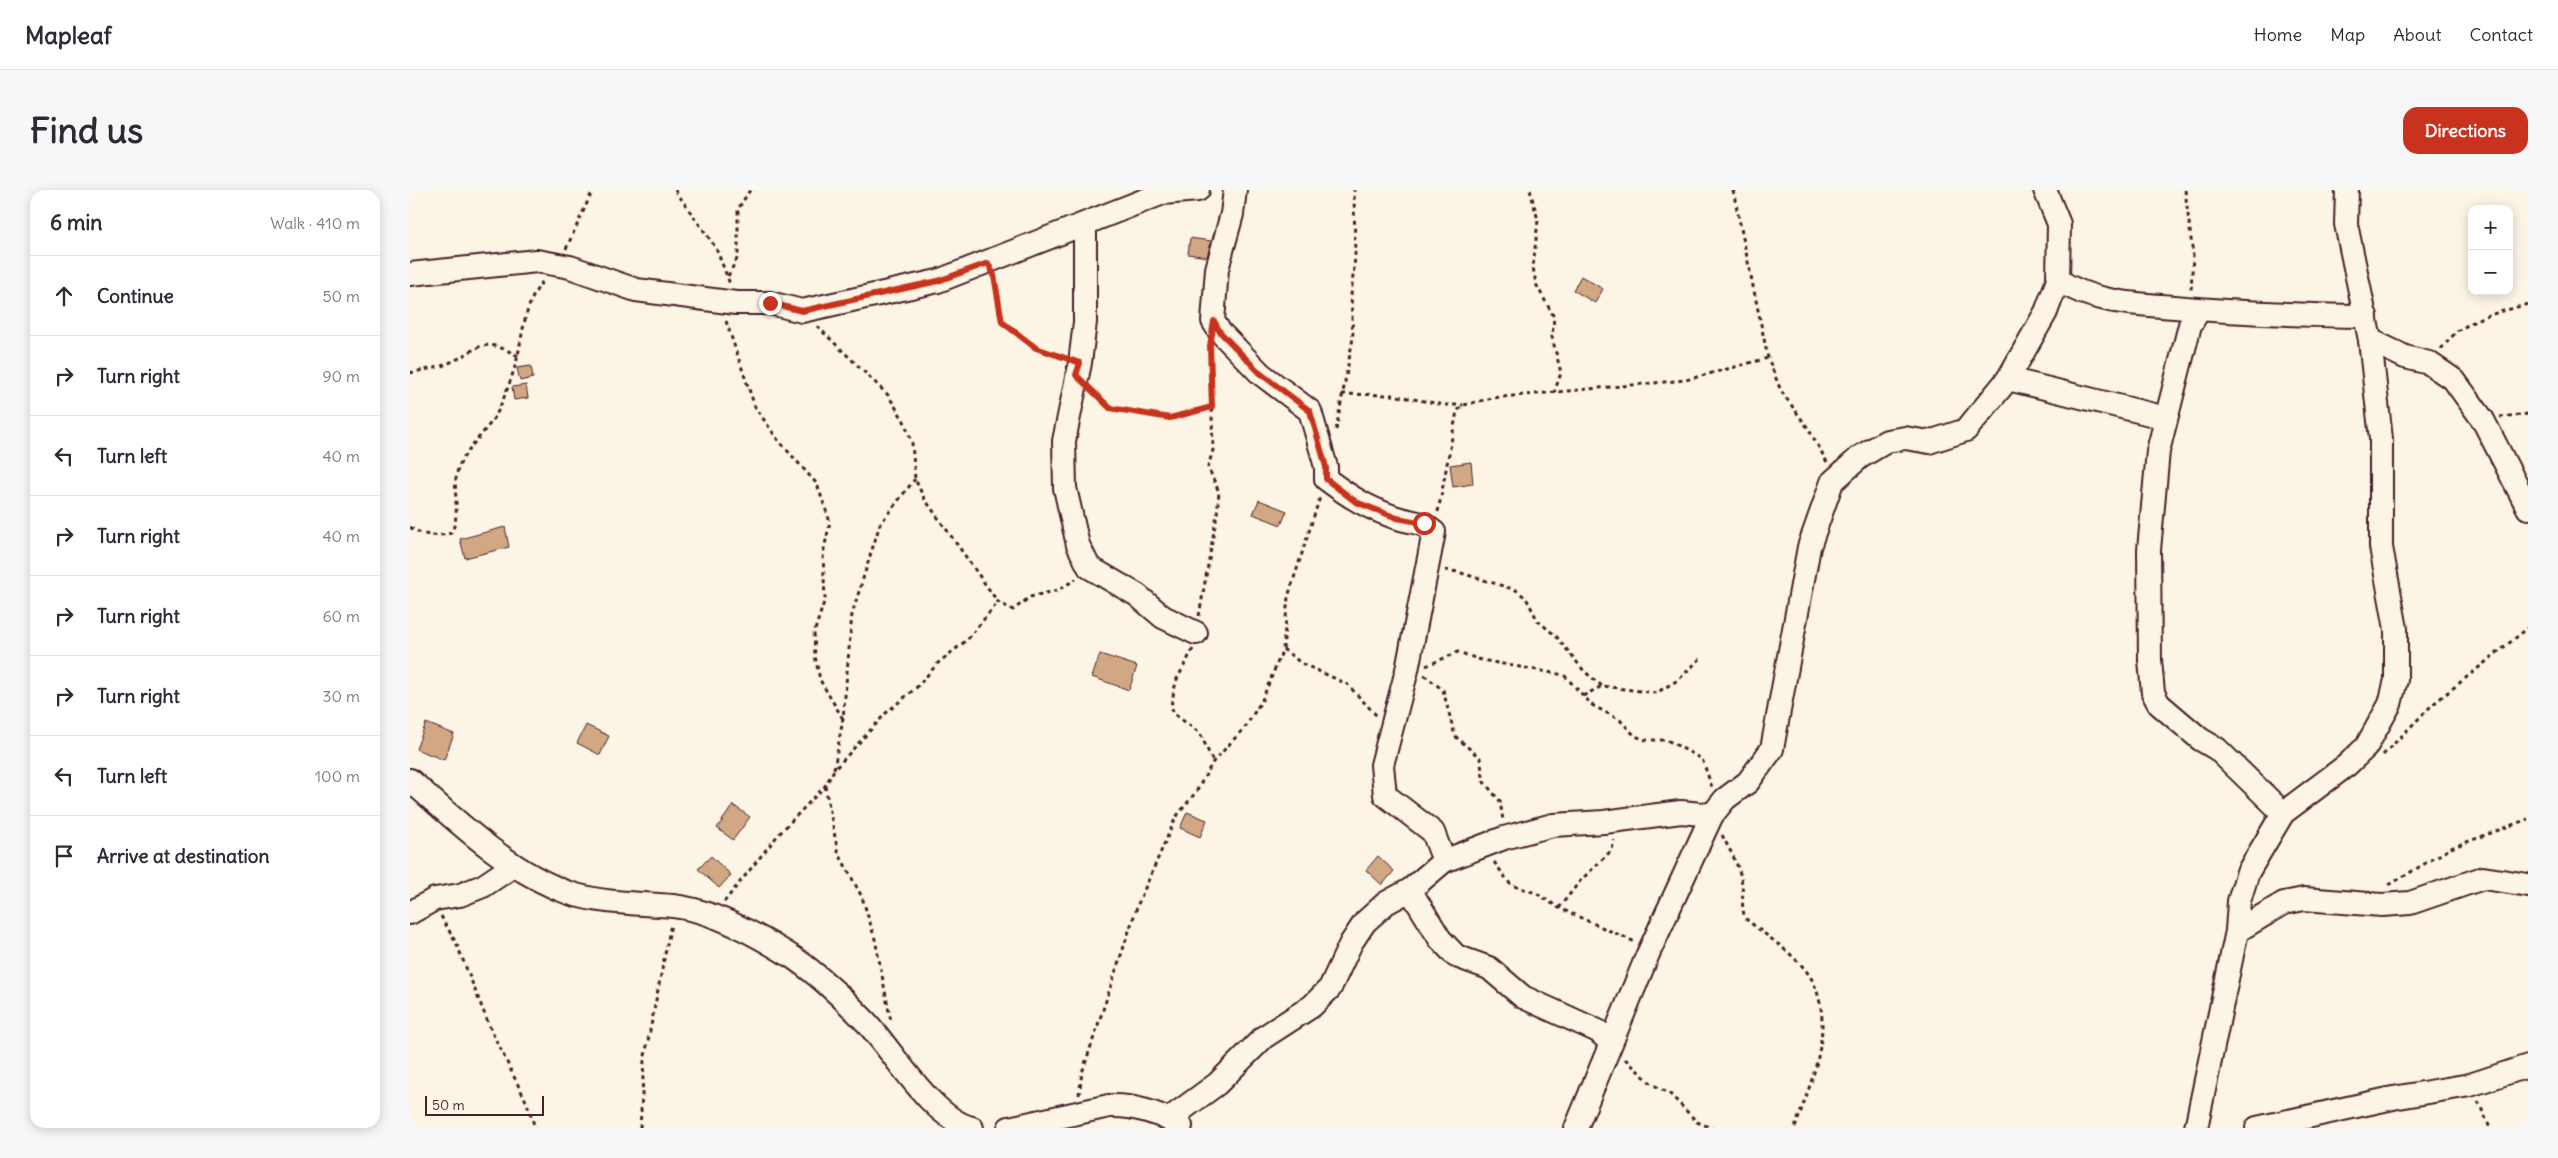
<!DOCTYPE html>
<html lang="en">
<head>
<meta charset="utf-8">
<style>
	:root { --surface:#fff; --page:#f7f7f7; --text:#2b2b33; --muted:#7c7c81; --line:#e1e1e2; --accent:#c8321e }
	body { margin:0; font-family:Delius,sans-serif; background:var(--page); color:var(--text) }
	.controls { position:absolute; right:15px; top:15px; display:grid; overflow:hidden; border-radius:10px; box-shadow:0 2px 12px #0003 }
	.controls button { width:45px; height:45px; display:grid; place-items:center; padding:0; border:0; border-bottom:1px solid var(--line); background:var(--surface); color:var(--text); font:25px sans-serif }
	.scale { position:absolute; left:15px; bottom:12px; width:119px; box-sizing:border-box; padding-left:5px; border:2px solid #4a1f2b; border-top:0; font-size:14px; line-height:18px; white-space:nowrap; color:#4a1f2b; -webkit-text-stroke:4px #fcf5e5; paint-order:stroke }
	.stop { position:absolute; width:15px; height:15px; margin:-11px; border:4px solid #c8321e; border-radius:50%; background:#fff }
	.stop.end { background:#c8321e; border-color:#fff; box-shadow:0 1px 5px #0008 }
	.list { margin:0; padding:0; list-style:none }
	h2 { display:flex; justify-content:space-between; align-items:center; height:65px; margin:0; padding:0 20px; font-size:21px }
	h2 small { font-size:16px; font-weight:400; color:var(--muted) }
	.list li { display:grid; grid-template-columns:32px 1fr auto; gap:15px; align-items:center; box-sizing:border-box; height:80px; padding:0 20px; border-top:1px solid var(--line) }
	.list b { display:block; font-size:19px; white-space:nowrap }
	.list em { font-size:16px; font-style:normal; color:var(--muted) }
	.icon { flex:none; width:28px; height:28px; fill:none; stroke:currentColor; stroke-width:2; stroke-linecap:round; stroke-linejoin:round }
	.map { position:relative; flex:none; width:2118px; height:938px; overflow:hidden; border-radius:15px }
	header { display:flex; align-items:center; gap:30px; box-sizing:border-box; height:70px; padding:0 25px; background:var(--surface); border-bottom:1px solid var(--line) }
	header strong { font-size:24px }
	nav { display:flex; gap:28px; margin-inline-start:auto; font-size:18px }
	.intro { display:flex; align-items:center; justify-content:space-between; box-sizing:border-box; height:120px; padding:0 30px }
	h1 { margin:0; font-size:35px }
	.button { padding:12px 22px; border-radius:15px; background:var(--accent); color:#fff; font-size:18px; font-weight:700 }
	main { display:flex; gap:30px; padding:0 30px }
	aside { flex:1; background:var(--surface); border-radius:15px; box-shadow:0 2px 12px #0003 }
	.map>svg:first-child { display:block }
	.building { fill:#d1a883; stroke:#4a1f2b }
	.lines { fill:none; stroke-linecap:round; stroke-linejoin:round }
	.minor-casing { stroke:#4a1f2b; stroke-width:26 }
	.path { stroke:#4a1f2b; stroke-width:3; stroke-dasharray:4 4; stroke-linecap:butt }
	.minor { stroke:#fcf5e5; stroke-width:22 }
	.route { stroke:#c8321e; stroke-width:6 }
</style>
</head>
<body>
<header>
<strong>Mapleaf</strong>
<nav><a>Home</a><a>Map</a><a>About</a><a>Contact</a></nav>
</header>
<div class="intro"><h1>Find us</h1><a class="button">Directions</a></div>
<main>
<aside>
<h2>6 min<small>Walk · 410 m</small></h2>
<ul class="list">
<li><svg class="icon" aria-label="ahead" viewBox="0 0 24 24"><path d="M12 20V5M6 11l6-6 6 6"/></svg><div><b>Continue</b></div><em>50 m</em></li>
<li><svg class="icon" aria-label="right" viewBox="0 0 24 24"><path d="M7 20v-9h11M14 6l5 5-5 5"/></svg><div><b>Turn right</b></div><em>90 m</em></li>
<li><svg class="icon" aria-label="left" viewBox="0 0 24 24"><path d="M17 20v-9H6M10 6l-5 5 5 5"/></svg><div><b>Turn left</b></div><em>40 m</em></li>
<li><svg class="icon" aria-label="right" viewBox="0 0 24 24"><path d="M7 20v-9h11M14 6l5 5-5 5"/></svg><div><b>Turn right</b></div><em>40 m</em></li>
<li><svg class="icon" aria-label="right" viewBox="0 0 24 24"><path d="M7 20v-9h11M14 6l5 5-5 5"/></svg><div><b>Turn right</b></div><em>60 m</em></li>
<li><svg class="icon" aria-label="right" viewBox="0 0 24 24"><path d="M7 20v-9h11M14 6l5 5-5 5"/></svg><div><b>Turn right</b></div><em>30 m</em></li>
<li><svg class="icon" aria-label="left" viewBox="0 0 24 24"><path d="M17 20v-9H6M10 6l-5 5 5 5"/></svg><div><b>Turn left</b></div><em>100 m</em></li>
<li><svg class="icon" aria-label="arrive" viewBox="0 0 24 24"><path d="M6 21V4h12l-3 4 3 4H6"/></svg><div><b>Arrive at destination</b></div></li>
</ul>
</aside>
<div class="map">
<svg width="2118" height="938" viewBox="0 0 2118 938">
	<rect width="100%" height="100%" fill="#fcf5e5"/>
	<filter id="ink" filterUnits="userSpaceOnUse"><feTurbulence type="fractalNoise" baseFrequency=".02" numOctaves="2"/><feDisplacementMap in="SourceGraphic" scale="10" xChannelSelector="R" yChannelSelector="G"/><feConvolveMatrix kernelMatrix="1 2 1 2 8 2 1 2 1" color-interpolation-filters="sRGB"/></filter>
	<g filter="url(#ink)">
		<g class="building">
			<polygon points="780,48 801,51 797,67 778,64"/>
			<polygon points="1171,86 1193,99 1185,113 1163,100"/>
			<polygon points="121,176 123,188 110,191 107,178"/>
			<polygon points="116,195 118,208 104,210 102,197"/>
			<polygon points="1061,272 1063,294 1043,297 1040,275"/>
			<polygon points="849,310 877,321 871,335 843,324"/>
			<polygon points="95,337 99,357 55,368 50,349"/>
			<polygon points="690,464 727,476 719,500 682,487"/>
			<polygon points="16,533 44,544 34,570 6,559"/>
			<polygon points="176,535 199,546 190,565 167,553"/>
			<polygon points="323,615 340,627 323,650 307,638"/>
			<polygon points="777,622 797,630 790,647 770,638"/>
			<polygon points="301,666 321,685 309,698 288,679"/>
			<polygon points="968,666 984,681 972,695 956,680"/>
		</g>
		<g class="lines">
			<defs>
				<g id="minor">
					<path d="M825,0L822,24L807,79L803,131L810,142L851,184L900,221L916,277V289C940,307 956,317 984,327C1001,333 1010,330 1024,342L997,480L972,575L975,605L1023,642L1034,671"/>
					<polyline points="675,35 675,132 670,173 654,251 655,298 668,355 679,377 727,405 753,427 786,443"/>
					<polyline points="0,84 127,71 160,77 226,100 326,113 360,113 392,121 528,91 753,3 788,0"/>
					<path d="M1648,90C1683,113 1725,114 1765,117C1829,123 1892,125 1956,126"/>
					<polyline points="1789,120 1780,135 1748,261 1739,360 1740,470 1743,503 1749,514 1790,549 1807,559 1873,623"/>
					<polyline points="1960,150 1995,167 2019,173 2044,190 2073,230 2118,318"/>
					<polyline points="1598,189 1756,228"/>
					<path d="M0,590C45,630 101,683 159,703C193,714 228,713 263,716C302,720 351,747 384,768C410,786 435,810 457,833C484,863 523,929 562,938"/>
					<polyline points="1000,700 1030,749 1046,766 1079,778 1113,807 1188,841 1200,852"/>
					<polyline points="0,723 25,709 50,705 73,696 103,676"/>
					<polyline points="1827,741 1874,713 1894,709 1972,715 2000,713 2073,688 2118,695"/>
					<polyline points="759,929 807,894 854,847 902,816 920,798 941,753 955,732 976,713 1000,700 1034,671 1094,648 1143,635 1194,632 1271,622 1302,625"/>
					<path d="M599,938L699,916C723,915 750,923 771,936"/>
					<polyline points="1166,938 1238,764 1302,625 1315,609 1338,592 1362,559 1399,357 1422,292 1450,267 1477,251 1495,248 1519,252 1556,240 1598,189 1636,122 1648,90 1649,34 1635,0"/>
					<polyline points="1786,938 1827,741 1829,711 1838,682 1873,623 1937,575 1956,557 1980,514 1986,490 1986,439 1971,357 1971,249 1960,150 1936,34 1937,0"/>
					<polyline points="1847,938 1983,908 2060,895 2118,876"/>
				</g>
			</defs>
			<use href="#minor" class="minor-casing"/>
			<g class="path">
				<polyline points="265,0 306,58 320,94"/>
				<polyline points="1120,0 1128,30 1123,77 1126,94 1144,127 1142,147 1151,183 1144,203"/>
				<polyline points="1323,0 1358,168 1371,201 1398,238 1417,272"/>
				<polyline points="1775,0 1783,65 1781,101"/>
				<polyline points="156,59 183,0"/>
				<polyline points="318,86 328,67 328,19 340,0"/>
				<polyline points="584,87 592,132 626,158 652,167"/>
				<polyline points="316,131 345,217 368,250 407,294 420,332 413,364 415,409 404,443 405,466 410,490 433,529"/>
				<polyline points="407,136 478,205 494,231 502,253 505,289 514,308 588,412 603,420 620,407 648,400 666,389"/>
				<polyline points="2031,159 2047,141 2072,127 2118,114"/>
				<path d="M0,183C11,180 23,179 34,175C69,162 67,143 108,166"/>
				<polyline points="682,200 700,218 760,228 802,217"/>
				<polyline points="932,204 982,205 1035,215 1053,215"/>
				<polyline points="2090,227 2118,224"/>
				<polyline points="926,240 943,148 941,105 945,67 944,0"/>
				<polyline points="1028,322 1047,221 1054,215 1082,208 1276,190 1358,168"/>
				<path d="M0,337C12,346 27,347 41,343C52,323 41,300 48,279C56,256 79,241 89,219C96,203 104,183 108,165C113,140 116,110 134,90"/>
				<polyline points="1035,380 1048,382 1106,400 1116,408 1128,431 1146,446 1174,481 1192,496"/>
				<polyline points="789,426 807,324 809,302 798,277 803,260 800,159"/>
				<polyline points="783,459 766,491 761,516 764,524 790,543 803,572"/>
				<polyline points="873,459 891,473 937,494 967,526"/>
				<polyline points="1016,476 1048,462 1071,470 1154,485 1182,515 1210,530 1225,546 1236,550 1257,550 1292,569 1302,597"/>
				<polyline points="1014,485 1033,500 1045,546 1070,568 1074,592 1090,611 1093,630"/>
				<polyline points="1173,506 1192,496 1246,503 1268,490 1292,467"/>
				<polyline points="1973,565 2022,515 2118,438"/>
				<polyline points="424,579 433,529 442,424 470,334 505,289"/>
				<polyline points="415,596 428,662 452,707 465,749 481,832"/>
				<path d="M1312,645C1320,661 1330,676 1332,694C1334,706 1330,718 1336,729C1355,745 1389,767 1401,788C1427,836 1401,891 1385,938"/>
				<polyline points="1084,672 1101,695 1126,703 1149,718 1225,752"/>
				<polyline points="1979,695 2041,658 2118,629"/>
				<polyline points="314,712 368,645 415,596 424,580 476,523 507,497 528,473 557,450 588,412"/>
				<polyline points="1149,718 1170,691 1202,660 1204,650"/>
				<polyline points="31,726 47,755 81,840 117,913 125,938"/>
				<polyline points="1215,869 1242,894 1260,904 1287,932 1302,938"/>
				<polyline points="669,905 672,883 728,714 766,627 786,602 803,572 836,536 852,510 873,459 878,407 910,307"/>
				<polyline points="2068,911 2080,938"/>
				<polyline points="230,938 234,871 261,734"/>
			</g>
			<use href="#minor" class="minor"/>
		</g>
	</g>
	<g class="lines" filter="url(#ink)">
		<polyline class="route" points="360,113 392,121 528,91 578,73 584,85 592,132 626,158 670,173 666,185 700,218 760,228 802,217 800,156 804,131 810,142 851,184 900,221 916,277 916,289 946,312 987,328 1014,333"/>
	</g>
</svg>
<div class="controls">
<button>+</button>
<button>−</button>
</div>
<div class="scale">50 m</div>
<div class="stop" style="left:1014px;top:333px"></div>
<div class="stop end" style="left:360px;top:113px"></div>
</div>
</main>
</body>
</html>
